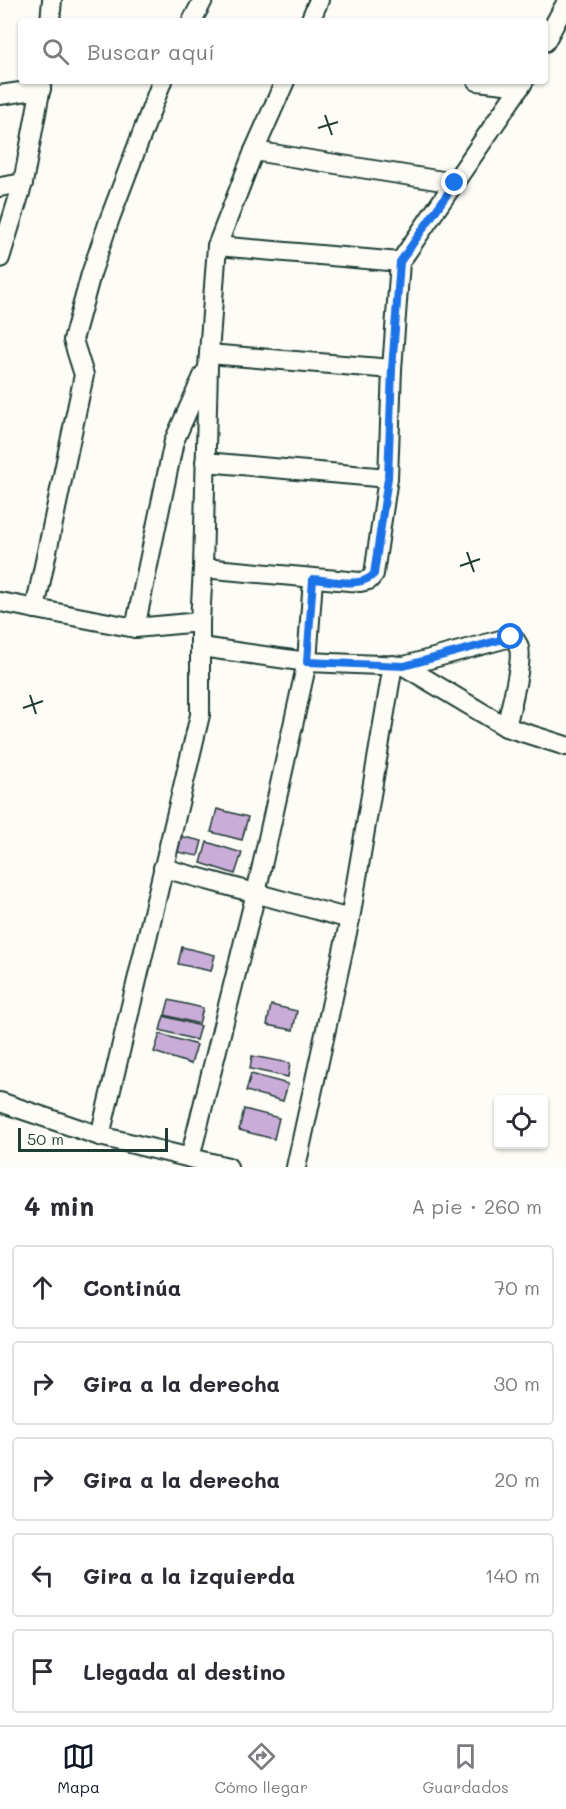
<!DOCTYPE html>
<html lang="es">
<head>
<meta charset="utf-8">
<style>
	:root { --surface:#fff; --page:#f2f2f3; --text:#2b2b33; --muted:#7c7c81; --line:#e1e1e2; --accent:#111827 }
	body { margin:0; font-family:Mali,sans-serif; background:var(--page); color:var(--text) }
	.controls { position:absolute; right:18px; bottom:18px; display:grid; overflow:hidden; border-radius:6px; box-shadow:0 2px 4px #0004 }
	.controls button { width:54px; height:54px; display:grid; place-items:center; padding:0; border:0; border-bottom:2px solid var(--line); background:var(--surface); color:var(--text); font:30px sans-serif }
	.scale { position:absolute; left:18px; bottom:15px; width:150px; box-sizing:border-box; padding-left:6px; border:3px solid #1f3d34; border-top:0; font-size:16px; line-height:21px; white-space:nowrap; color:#1f3d34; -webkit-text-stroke:4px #fdfcf7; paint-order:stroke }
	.stop { position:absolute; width:18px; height:18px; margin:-14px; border:4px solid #1a73e8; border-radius:50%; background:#fff }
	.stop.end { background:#1a73e8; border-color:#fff; box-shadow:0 2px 6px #0008 }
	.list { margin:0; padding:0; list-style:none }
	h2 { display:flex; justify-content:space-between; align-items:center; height:78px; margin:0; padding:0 24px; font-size:26px }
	h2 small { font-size:20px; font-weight:400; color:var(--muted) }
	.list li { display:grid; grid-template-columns:39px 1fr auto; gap:18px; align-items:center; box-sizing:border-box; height:84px; margin:0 12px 12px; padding:0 12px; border:2px solid var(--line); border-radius:6px }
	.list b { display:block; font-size:22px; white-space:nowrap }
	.list em { font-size:20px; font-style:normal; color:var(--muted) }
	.icon { flex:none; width:33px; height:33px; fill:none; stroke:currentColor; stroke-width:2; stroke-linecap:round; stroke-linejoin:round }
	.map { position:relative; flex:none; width:566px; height:1167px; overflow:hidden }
	.search { position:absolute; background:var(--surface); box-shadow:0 2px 4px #0004; left:18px; right:18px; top:18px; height:66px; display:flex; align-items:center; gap:15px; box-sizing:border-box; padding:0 21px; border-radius:6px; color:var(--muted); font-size:22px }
	.sheet { height:558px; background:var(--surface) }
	nav { display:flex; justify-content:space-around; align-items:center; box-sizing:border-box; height:84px; border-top:2px solid var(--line); background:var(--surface); font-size:16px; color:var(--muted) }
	nav a { display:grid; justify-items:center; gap:3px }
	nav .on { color:var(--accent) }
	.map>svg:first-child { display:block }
	.building { fill:#c9acd8; stroke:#1f3d34; stroke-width:1.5 }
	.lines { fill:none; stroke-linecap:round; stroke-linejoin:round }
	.street-casing { stroke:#1f3d34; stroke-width:22 }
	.street { stroke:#fdfcf7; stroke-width:18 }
	.route { stroke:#1a73e8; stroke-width:8 }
	.ticks { fill:none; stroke:#1f3d34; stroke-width:2 }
</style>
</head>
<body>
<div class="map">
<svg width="566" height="1167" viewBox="0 0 566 1167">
	<rect width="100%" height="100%" fill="#fdfcf7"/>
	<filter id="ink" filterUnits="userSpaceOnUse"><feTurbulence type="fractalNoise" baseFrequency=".0167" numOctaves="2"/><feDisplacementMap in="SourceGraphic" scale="12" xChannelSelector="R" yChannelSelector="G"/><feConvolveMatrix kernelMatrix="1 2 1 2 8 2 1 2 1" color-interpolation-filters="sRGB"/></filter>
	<g filter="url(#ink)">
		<g class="building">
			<polygon points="217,809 248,817 242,840 211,832"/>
			<polygon points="175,835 202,841 198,856 172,851"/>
			<polygon points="207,842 242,853 235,874 201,863"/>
			<polygon points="182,947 215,955 211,971 178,964"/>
			<polygon points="169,1000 203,1008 199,1024 165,1015"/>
			<polygon points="271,1005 297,1011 293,1030 267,1025"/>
			<polygon points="164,1016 200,1026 196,1040 160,1030"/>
			<polygon points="160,1034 197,1045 191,1064 154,1052"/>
			<polygon points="252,1056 290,1063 288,1077 250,1069"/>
			<polygon points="251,1074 288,1084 283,1101 246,1091"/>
			<polygon points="244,1109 279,1118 274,1139 239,1130"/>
		</g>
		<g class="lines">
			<defs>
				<g id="street">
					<polyline points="50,21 52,0"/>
					<polyline points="192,21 203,0"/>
					<polyline points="310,21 319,0"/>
					<polyline points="545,42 566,3"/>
					<polyline points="477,81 521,86"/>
					<polyline points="0,95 41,89"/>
					<polyline points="254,151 455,183"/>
					<polyline points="0,187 23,183"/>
					<polyline points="217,246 400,262"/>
					<polyline points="0,258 23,183 42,81"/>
					<polyline points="209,354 392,369"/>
					<polyline points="205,462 388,478"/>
					<polyline points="203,568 360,582 369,580 374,574 388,478 392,369 400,262 524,81"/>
					<polyline points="0,602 135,628 200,622"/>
					<polyline points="35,609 84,375 73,340 91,274 110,218 162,81"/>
					<polyline points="135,628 174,441 204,374"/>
					<path d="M201,647L307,662L404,666L511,637C515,640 518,642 519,648C523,662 510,710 506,727L566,746"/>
					<polyline points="404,666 506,727"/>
					<polyline points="163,868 350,919"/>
					<polyline points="0,1102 100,1136 228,1167"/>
					<polyline points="100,1136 200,715 200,622 203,568 208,367 217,246 254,151 285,81"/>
					<polyline points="190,1158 256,893 307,662 313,579"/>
					<polyline points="296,1167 350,919 393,665"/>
				</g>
			</defs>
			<use href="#street" class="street-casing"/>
			<use href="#street" class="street"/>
		</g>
	</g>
	<g class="lines" filter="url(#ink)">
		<path class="route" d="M455,183L400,262L392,369L388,478L374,574C361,589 330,580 313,579L307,662L404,666L511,637"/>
	</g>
	<path class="ticks" d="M325,115L332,135M318,128L338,122M467,552L474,572M460,566L480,559M30,695L36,714M23,708L43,701"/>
</svg>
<div class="controls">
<button><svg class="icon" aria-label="locate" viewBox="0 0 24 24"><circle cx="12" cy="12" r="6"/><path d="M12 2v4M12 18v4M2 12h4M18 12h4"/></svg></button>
</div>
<div class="scale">50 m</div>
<div class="stop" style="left:511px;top:637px"></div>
<div class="stop end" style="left:455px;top:183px"></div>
<div class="search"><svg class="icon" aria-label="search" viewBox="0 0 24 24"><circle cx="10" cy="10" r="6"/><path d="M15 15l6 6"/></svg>Buscar aquí</div>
</div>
<section class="sheet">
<h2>4 min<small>A pie · 260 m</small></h2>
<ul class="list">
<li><svg class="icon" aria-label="ahead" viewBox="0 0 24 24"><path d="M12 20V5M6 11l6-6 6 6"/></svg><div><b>Continúa</b></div><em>70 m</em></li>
<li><svg class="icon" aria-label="right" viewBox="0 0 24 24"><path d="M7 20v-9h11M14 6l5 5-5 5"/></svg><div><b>Gira a la derecha</b></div><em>30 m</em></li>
<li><svg class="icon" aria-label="right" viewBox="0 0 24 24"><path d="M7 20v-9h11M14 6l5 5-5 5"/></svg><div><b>Gira a la derecha</b></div><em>20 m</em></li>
<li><svg class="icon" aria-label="left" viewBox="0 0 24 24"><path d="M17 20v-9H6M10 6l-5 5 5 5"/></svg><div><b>Gira a la izquierda</b></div><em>140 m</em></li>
<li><svg class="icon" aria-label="arrive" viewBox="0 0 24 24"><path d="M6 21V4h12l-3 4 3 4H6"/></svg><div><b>Llegada al destino</b></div></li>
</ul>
</section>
<nav>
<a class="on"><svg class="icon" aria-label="map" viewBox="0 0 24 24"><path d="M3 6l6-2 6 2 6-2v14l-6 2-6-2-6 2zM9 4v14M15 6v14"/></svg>Mapa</a>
<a><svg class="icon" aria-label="directions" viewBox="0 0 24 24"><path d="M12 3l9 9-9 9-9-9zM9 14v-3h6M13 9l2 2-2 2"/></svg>Cómo llegar</a>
<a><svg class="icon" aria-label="saved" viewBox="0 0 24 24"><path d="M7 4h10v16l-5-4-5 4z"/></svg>Guardados</a>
</nav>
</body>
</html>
